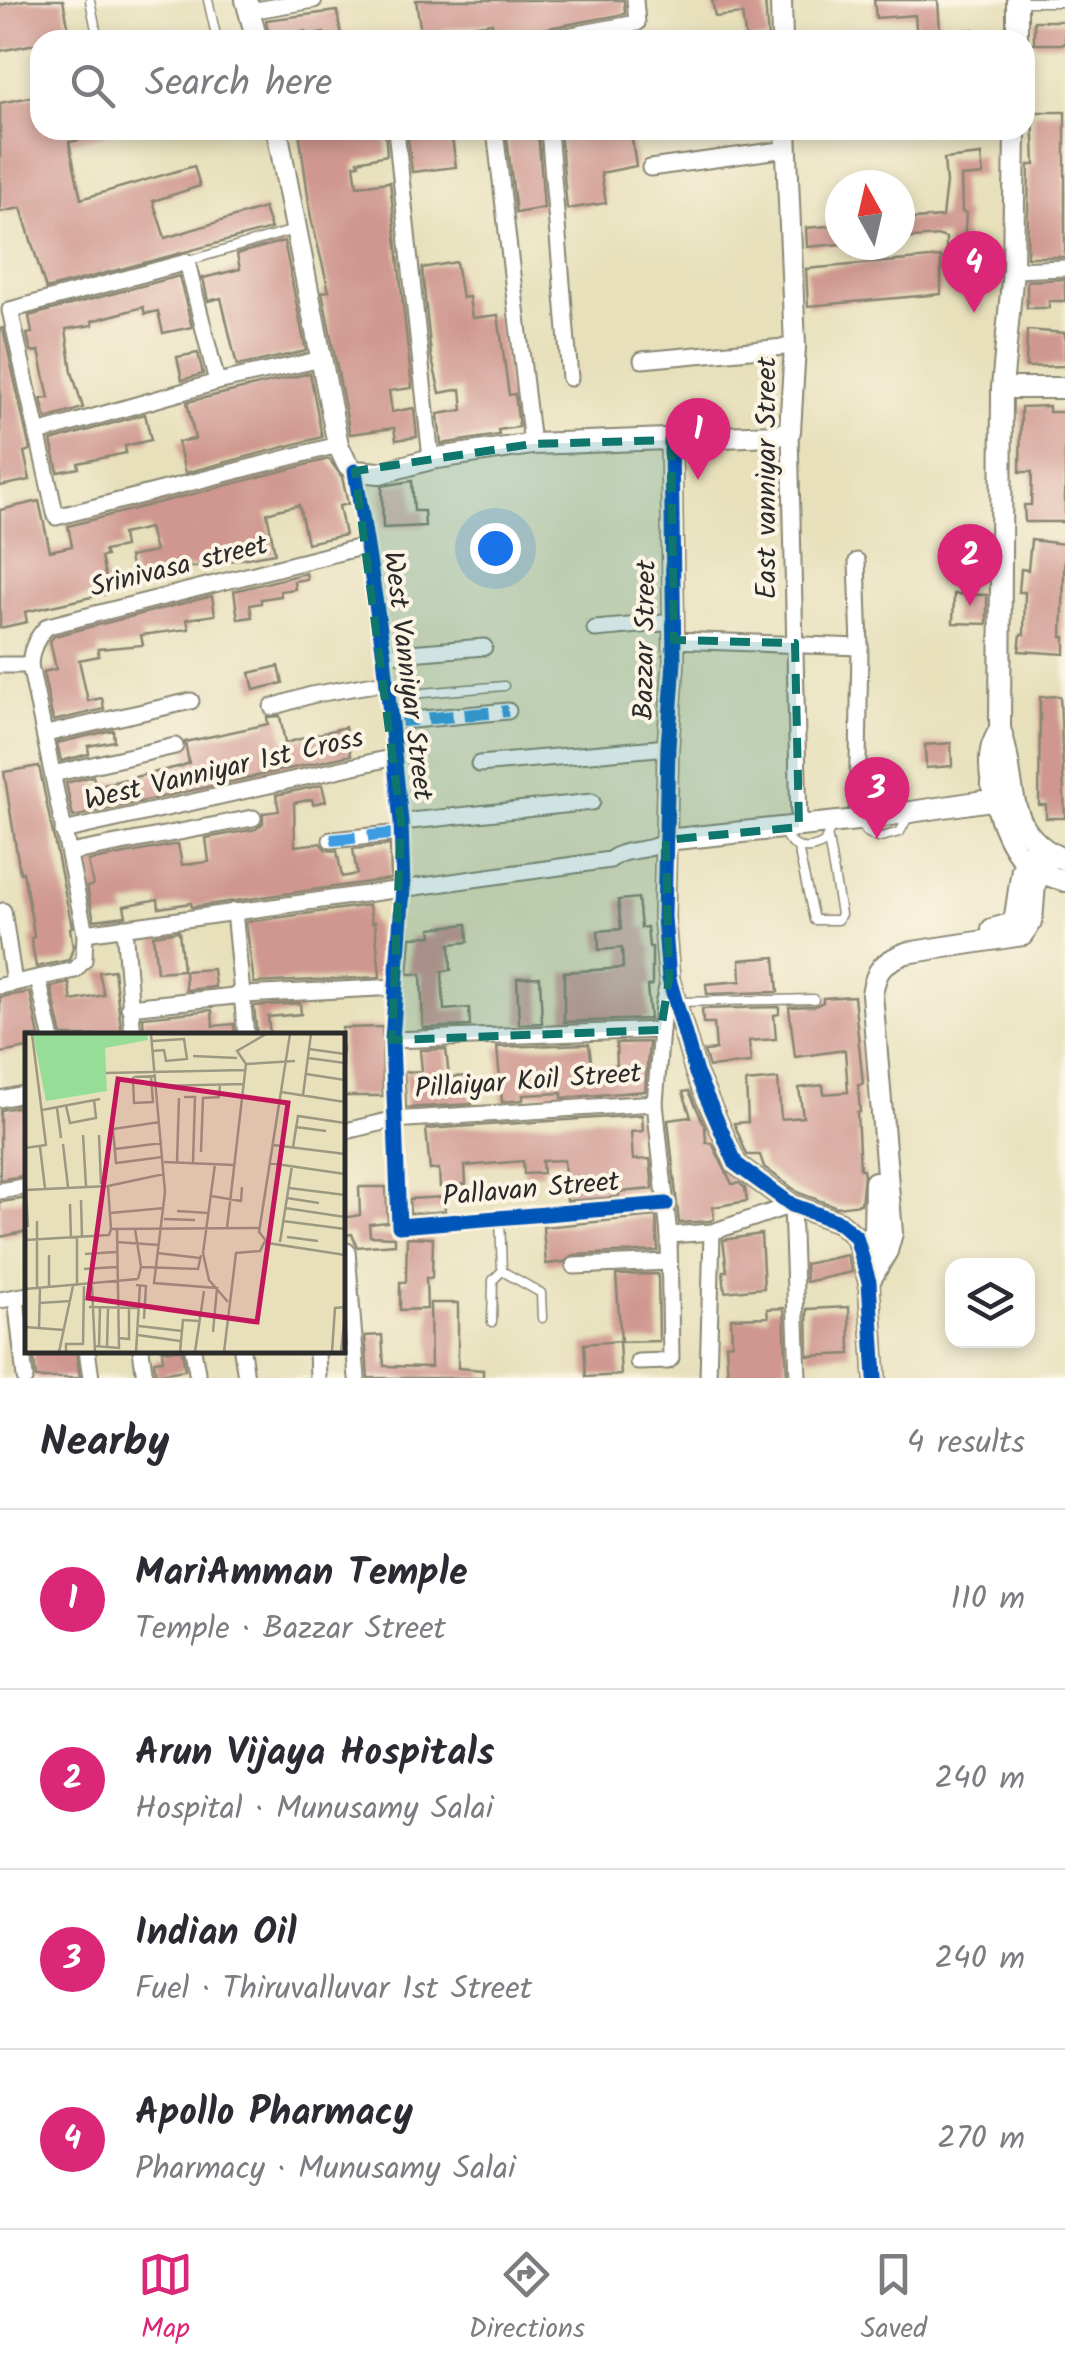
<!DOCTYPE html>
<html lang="en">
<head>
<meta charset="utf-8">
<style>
	:root { --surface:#fff; --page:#f7f7f7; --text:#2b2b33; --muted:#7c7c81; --line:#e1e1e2; --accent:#db2777 }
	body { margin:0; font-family:Kalam,sans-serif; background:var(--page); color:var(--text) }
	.controls { position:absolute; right:30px; bottom:30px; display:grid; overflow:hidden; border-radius:20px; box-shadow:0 5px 15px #0003 }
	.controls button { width:90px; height:90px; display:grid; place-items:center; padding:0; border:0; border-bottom:2px solid var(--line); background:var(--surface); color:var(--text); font:50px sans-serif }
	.compass { position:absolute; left:825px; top:170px; width:90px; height:90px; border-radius:50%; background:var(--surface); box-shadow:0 5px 15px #0003; rotate:352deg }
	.you { position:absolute; left:495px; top:548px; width:35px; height:35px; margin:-25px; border:8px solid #fff; border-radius:50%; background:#1a73e8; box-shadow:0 0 0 15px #1a73e833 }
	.badge { display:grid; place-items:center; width:65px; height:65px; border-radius:50%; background:var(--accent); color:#fff; font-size:32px; font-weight:700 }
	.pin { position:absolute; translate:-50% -82px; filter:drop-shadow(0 2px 5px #0008) }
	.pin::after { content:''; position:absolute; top:52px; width:35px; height:30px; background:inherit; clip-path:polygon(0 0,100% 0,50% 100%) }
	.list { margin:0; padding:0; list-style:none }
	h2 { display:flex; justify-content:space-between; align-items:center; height:130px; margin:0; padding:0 40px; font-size:42px }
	h2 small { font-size:32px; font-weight:400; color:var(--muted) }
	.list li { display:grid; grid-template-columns:65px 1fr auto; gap:30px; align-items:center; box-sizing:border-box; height:180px; padding:0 40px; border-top:2px solid var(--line) }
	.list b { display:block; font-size:38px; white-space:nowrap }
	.list p { margin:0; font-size:32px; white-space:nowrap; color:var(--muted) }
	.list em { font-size:32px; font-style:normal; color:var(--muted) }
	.icon { flex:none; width:55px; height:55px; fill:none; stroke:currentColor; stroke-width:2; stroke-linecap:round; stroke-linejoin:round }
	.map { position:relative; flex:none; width:1065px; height:1378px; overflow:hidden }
	.search { position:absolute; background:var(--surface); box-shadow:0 5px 15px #0003; left:30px; right:30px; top:30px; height:110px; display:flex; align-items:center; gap:25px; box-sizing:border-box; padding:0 35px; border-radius:30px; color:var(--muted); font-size:38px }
	.sheet { height:850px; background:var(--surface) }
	nav { display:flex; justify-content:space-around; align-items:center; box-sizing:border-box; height:140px; border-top:2px solid var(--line); background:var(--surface); font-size:28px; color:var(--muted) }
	nav a { display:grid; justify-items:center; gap:5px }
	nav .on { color:var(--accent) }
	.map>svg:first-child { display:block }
	.building { fill:#cf978f }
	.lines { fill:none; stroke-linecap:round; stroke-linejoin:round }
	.lane-casing { stroke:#898673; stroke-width:11 }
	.street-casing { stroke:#898673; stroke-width:19 }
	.secondary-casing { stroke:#898673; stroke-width:24 }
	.lane { stroke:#fff; stroke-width:8 }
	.street { stroke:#fff; stroke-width:15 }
	.secondary { stroke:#fff; stroke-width:20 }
	.quiet { stroke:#3d9ce1; stroke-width:12; stroke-dasharray:25 12; stroke-linecap:butt }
	.cycleway-casing { stroke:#fcf5e5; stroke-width:21 }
	.cycleway { stroke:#0057b8; stroke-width:15 }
	.marked { fill:#0f766e; fill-opacity:0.2; stroke:#0f766e; stroke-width:8; stroke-dasharray:20 12; stroke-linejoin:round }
	.labels { text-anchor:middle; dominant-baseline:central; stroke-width:8; stroke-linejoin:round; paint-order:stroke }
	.street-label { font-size:28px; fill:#2b2b2b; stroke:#fcf5e5 }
	.inset-road { fill:none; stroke:#9c9881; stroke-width:2.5 }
	.view { fill:#c2185b; fill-opacity:0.15; stroke:#c2185b; stroke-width:5 }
	.inset-edge { fill:none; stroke:#2b2b2b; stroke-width:5 }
</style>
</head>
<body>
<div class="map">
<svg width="1065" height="1378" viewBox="0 0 1065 1378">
	<rect width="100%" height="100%" fill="#fcf5e5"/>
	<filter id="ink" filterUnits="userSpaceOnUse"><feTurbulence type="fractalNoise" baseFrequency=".01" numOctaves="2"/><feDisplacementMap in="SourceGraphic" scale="20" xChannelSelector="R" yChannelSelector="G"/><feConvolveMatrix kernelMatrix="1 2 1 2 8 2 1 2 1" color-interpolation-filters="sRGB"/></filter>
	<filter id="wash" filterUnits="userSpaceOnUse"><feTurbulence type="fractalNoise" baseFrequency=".0048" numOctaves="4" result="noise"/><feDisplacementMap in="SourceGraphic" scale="40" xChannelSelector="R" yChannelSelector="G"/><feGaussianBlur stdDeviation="2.25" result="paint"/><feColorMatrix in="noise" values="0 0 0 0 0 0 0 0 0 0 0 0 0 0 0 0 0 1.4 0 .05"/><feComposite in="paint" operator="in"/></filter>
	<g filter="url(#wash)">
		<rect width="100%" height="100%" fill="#e7e0bb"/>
		<g id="blocks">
			<g class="building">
				<polygon points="24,0 63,0 71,40 40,40 40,43 0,51 0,5"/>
				<polygon points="416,0 624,0 625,14 543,29 534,37 495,40 492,23 442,30 444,40 422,40"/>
				<polygon points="712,0 765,0 768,40 746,40 742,14 715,17"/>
				<polygon points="874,0 938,0 940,32 973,29 974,40 917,40 915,15 876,18"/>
				<polygon points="337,11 342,40 325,40 324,33 307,36 306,31 284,36 285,40 270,40 266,20"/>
				<rect x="1034" y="21" width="31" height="23"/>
				<polygon points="40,95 40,130 105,130 105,135 69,142 81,199 194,166 200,186 153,201 165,238 264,208 271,229 46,289 21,208 0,212 0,103"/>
				<polygon points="1033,112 1065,112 1065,257 1027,257 1029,165 1035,165"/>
				<polygon points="299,130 385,130 387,155 358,161 359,164 354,165 357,186 390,182 412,388 389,391 392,412 414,408 417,437 396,440 394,428 350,434 323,296 322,292 329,291 311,218"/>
				<polygon points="407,130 451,130 456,167 412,172"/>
				<polygon points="506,130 534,130 539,142 544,208 516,213"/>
				<polygon points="560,130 631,132 636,166 601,173 606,203 567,209"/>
				<polygon points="981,155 983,175 961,177 962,212 966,213 964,245 982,245 982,263 946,264 946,238 940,236 900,239 900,220 942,217 946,183 944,159"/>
				<polygon points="840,225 840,244 807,247 806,228"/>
				<polygon points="284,241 306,351 237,366 221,298 208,301 203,278 240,269 237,254"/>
				<polygon points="941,257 941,294 808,306 806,269"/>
				<polygon points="456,262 462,298 469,297 472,318 498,315 509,395 515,394 519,427 498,430 499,435 441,444 438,414 463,410 461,389 440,393 431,355 422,268"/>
				<polygon points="179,276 192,327 163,333 158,311 145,314 143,307 92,321 93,325 66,329 72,372 83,408 46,419 41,399 49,398 39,351 31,352 27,334 32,333 29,316"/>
				<polygon points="1065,279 1065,301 1049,301 1049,308 1027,308 1027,281"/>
				<polygon points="3,328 30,450 24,452 30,480 0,486 0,329"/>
				<polygon points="1027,330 1065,333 1065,366 1026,367"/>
				<polygon points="198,353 203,374 182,380 177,357"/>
				<polygon points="310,373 322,437 185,473 178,442 195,439 187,402"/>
				<polygon points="1049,406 1049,412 1065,412 1065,522 1025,522 1024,505 1031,505 1032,472 1020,472 1021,407"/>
				<polygon points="145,414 151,440 125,446 126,453 78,463 79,468 58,472 51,441"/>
				<polygon points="329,459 342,477 348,504 339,506 345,535 307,543 299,505 277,510 267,513 275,553 176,570 177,573 134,583 129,557 155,552 149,528 122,534 124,547 104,551 106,556 101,557 109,593 25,612 27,622 0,628 0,510 39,501 50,551 72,546 68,526"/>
				<polygon points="412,481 414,511 424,511 425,526 383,528 382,486"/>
				<polygon points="1031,540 1065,544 1062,637 1065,637 1065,654 1019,651 1021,634 1024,634 1025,592 1019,592 1021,569 1028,570"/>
				<polygon points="306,573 307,579 294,581 295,589 280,591 281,596 261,599 261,603 250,605 252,617 238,619 234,591"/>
				<polygon points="954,594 987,595 987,624 953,623"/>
				<polygon points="212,596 215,615 187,619 189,629 141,635 143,645 98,649 99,656 79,660 88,701 102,698 104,709 53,721 43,672 56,669 50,641 54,636"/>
				<polygon points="279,666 283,683 254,690 250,673"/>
				<polygon points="1060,696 1065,818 1046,818 1046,805 1039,805 1040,697"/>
				<polygon points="280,716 285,743 345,727 351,755 73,817 66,783 93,776 96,786 182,766 189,763 185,742 268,724 267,717"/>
				<polygon points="113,730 114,741 88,746 89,754 61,761 57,743"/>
				<polygon points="951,743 952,766 926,768 925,745"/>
				<polygon points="39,766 72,927 70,928 73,948 69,960 36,967 31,938 34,937 32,921 23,872 20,873 4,772"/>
				<polygon points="322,785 326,801 313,804 312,799 294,803 295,846 320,843 326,850 337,851 342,877 357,874 353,849 390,845 391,879 192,907 191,903 159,908 158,899 124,906 126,916 94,920 87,887 93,885 88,861 178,844 182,865 209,862 206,838 256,829 263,823 263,813 279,811 276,795"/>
				<polygon points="638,898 641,928 647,927 649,947 652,947 652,985 647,986 650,1019 564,1022 564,972 623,968 622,948 599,950 598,931 621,929 618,900"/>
				<polygon points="369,905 372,923 375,922 380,977 254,983 246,922"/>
				<polygon points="467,924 468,942 450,944 451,970 442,971 444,1010 469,1008 470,1026 423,1028 421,974 408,974 411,937 432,936 431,928"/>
				<polygon points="179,931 183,970 157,972 153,935"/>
				<polygon points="775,957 778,992 707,994 706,984 741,981 740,960"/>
				<polygon points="213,969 215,987 186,990 185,971"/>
				<polygon points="114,970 122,1036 62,1036 51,987 69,983 72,1001 104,995 99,972"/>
				<polygon points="540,977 542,1023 519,1024 517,978"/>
				<polygon points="30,992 39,1036 28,1036 28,1048 0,1053 0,997"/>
				<polygon points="854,996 863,1084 858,1085 860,1112 857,1112 860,1169 863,1169 864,1175 861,1204 837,1207 799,1193 764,1167 760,1155 747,1155 734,1123 748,1122 746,1082 778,1079 781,1119 803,1117 799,1088 823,1085 824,1094 848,1092 845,1050 795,1057 789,1007 815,1006 823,1002 823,998"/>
				<polygon points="300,1003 301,1014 268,1017 270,1036 257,1036 254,1006"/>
				<polygon points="779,1007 779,1014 774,1015 776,1039 749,1041 751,1063 709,1067 704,1051 716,1050 714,1023 703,1023 702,1009"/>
				<polygon points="212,1010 213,1026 234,1024 235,1036 144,1036 143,1017"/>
				<polygon points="382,1027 383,1096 342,1096 342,1028"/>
				<polygon points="649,1042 645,1091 562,1098 562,1093 523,1095 523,1100 502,1102 497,1047 589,1044 592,1068 617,1065 616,1043"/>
				<polygon points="446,1049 449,1077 470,1076 472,1104 406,1108 404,1072 422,1071 420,1050"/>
				<polygon points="689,1091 705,1127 706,1143 712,1143 732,1184 739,1183 745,1188 747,1201 713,1207 714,1219 710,1221 679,1223 668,1120 691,1117 683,1092"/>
				<polygon points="28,1105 28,1175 0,1180 0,1110"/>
				<polygon points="642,1115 643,1131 631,1132 633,1160 650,1159 653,1189 619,1192 619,1197 567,1201 564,1160 542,1161 543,1173 524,1174 523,1161 465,1166 466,1184 440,1187 439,1169 430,1170 426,1129"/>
				<polygon points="359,1187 386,1187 388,1222 369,1224 370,1236 395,1237 395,1244 357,1247 352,1234 342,1235 342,1218 360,1215"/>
				<polygon points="444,1197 445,1211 410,1214 409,1199"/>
				<polygon points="28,1198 28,1231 0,1237 0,1202"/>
				<polygon points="656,1216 658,1251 574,1255 564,1262 546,1264 543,1227"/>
				<polygon points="761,1234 764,1288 725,1292 723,1271 727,1271 723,1240"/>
				<polygon points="407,1237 433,1238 432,1278 426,1278 427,1309 400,1310 400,1282 406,1282"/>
				<polygon points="847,1255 852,1272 806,1282 805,1264"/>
				<polygon points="658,1274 659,1341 621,1342 616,1275"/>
				<polygon points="430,1303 458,1303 458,1368 483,1370 483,1378 368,1378 365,1336 382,1335 384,1366 431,1367"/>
				<polygon points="849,1307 850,1354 808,1356 807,1309"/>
				<polygon points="784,1308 787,1378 728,1378 726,1344 732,1343 731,1318 768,1317 767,1309"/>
				<polygon points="619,1341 621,1375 586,1377 584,1344"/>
				<polygon points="76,1350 80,1378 36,1378 33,1351"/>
				<polygon points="162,1350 182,1350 185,1370 165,1373 166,1378 156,1378 154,1361 163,1360"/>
			</g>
		</g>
	</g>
	<g filter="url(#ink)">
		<use href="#blocks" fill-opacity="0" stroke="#898673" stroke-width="2.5"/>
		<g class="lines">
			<defs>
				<g id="lane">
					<polyline points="90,0 98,40"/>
					<polyline points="208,0 217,40"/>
					<polyline points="1020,2 1065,2"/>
					<polyline points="118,130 135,130"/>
					<polyline points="188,261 294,230"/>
					<polyline points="388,696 504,686"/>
					<polyline points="863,820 865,831 877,838 900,832 908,817"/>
					<path d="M783,829C789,849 806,853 824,843L833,823"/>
					<polyline points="798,848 814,920 838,920 841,914 828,839"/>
					<polyline points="679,1002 814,999"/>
					<polyline points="502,1271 541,1293 542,1318"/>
					<polyline points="492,1322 493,1280 502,1271 500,1218"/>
				</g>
				<g id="street">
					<polyline points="250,11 314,0"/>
					<polyline points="545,40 637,23 635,0"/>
					<polyline points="396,130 431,459"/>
					<polyline points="495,130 532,444"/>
					<polyline points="549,130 570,378"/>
					<polyline points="650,168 787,149"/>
					<polyline points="1013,270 1065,268"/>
					<polyline points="642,360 795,346"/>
					<polyline points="217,382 187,262 10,310 56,517 338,445"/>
					<polyline points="790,431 799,827"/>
					<polyline points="38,433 217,382 322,359"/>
					<polyline points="355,471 384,655 401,822 403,888 392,1040 399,1226 666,1204"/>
					<polyline points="595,629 674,622"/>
					<polyline points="674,640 860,647 857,561"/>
					<polyline points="384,655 484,647"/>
					<polyline points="0,665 30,665"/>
					<polyline points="272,707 311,695 386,682"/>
					<polyline points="391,722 508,711"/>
					<polyline points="46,734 191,701"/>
					<polyline points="479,764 668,747"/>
					<polyline points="53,774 175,746"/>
					<polyline points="857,820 860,647"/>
					<polyline points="401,822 592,802"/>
					<polyline points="63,831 395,757"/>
					<polyline points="331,840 401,833"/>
					<polyline points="69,853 253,818"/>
					<polyline points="3,911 14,983"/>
					<polyline points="234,911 246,1036"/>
					<polyline points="124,927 133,1036"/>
					<path d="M85,933L610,860C626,846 649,854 666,840"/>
					<polyline points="38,978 51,1036"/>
					<path d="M0,986L75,970L84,960L85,933L30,665C31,649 36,637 48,626L365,546"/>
					<polyline points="129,1007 244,995 397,987"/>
					<polyline points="392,1040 661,1030"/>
					<polyline points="0,1099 28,1093"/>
					<polyline points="655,1103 669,1235 712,1232 792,1205 798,1378"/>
					<polyline points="342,1132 392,1120 655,1103 663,1005 668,983"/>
					<polyline points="0,1191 28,1186"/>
					<polyline points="342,1251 347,1251 357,1378"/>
					<polyline points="574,1266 669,1262"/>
					<polyline points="16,1297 25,1378"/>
					<polyline points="0,1300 28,1295"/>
					<polyline points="87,1350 91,1378"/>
					<polyline points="141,1350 145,1378"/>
					<polyline points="193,1350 198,1378"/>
					<polyline points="242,1350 246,1378"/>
					<polyline points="317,1350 318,1378"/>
					<polyline points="638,1362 668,1361 671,1358 669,1235"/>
					<polyline points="708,1378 712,1232"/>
				</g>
				<g id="secondary">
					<polyline points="246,0 257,40"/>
					<polyline points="781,0 782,40"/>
					<polyline points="1017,40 1017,0"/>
					<polyline points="277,130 338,445 347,464 355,471 380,473 431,459 532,444 778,435 790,431 795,346 786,130"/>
					<path d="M1015,130L1013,270L1002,388L1000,729C997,735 992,743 991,750C986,781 1002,837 1024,860C1035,872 1050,876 1065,881"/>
					<polyline points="1002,388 1065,388"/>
					<polyline points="671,440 674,661 668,747 664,917 669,979 696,1073 736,1164 792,1205 839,1222 856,1237 869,1282 875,1378"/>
					<path d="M1000,729C1019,781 1000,833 1065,860"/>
					<polyline points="666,840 857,820 1011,797"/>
					<polyline points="992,929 1014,923 1022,869 1037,845"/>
					<polyline points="864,1258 874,1233 875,1182"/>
					<path d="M869,1282L887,1251L892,1233L872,994C876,969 883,962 906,953L1023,935L1032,921L1035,884L1052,854"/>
				</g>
			</defs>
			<use href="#lane" class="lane-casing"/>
			<use href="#street" class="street-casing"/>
			<use href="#secondary" class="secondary-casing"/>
			<use href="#lane" class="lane"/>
			<use href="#street" class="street"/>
			<use href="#secondary" class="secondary"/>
			<g class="quiet">
				<polyline points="391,722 508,711"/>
				<polyline points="331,840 401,833"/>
			</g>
			<defs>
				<g id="cycleway">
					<polyline points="671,440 674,661 668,747 664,917 669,979 696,1073 736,1164 792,1205 839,1222 856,1237 869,1282 875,1378"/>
					<polyline points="355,471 384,655 401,822 403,888 392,1040 399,1226 666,1204"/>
				</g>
			</defs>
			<use href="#cycleway" class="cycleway-casing"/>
			<use href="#cycleway" class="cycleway"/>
		</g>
	</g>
	<path class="marked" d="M671,440L674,640L795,643L799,827L666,840L669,979L661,1030L392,1040L401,822L355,471L532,444Z"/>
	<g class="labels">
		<g class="street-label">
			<text transform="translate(767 478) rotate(-90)">East vanniyar Street</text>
			<text transform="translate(179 567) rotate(-14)">Srinivasa street</text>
			<text transform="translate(646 640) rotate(-89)">Bazzar Street</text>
			<text transform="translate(407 676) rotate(83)">West Vanniyar Street</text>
			<text transform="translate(224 770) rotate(-13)">West Vanniyar 1st Cross</text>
			<text transform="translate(528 1082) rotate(-4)">Pillaiyar Koil Street</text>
			<text transform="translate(531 1190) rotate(-5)">Pallavan Street</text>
		</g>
	</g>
	<g transform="translate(25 1033)">
		<rect width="320" height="320" fill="#e7e0bb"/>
		<path d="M8,1H122L123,7L80,15L82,58L21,68Z" fill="#96dd97"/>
		<path class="inset-road" d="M126,1L140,159L129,250L192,255L188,299M265,1L234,199L243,210L320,222M127,8L159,6L162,26L141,28L139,17L128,18M284,16L320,21M168,23L212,25M283,25L320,30M221,31L212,18L241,1M221,31L270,28M81,40L220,37M281,41L320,47M126,43L128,69L109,70L108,45L110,44L130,43M133,53L219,51M256,59L320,69M278,62L286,1M159,64H170L168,129M41,73L45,90L71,85L69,67M32,75L36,105M17,77L75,66M135,89L88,96L91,130L137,124M271,94L301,98M58,102L61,153M74,102L76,151M38,111L43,154M248,112L320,121M15,114L20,155M268,114L273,83L320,90M0,115L21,112L7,1M90,116L137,110M176,119L178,65L194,64L195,52M139,129L209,132M152,129L154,65M244,130L320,141M190,131L178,220L184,247L203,269M83,153L139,141M83,153L86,196M264,155L320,162M186,163L216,168L217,154M262,165L294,170M56,167L57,204M45,171L46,205M260,175L320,184M152,178L183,180M85,180L139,175M139,186L170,187M12,188V255M258,188L320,196M3,194L1,157L83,153M202,195L221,31M110,196L116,234M52,204V253M262,204L293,208M0,207L84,202L86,196L234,195M91,209L134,212M255,209L267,133M132,220L175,225M60,221L91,219M59,236L92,234M113,246L116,234L173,236L176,222M111,252L121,253L119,286M67,253L70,319M24,255V222M0,256L113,246M14,270L46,268M64,274L113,275M0,292V256M114,293L157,298M0,294L39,297M14,295L15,255M113,302L155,308M94,305L104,306V275M70,313L94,315L92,196M74,314L75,274M82,314L83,275M34,319L48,253M41,319V311H58L59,253M111,319L115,252M155,319L158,287L174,288M170,319L179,258M199,319L211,220L235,218L241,206M307,319L310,275L320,274M316,319L320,280"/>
		<path class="view" d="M93,46L263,70L232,289L63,265Z"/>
		<rect width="320" height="320" class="inset-edge"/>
	</g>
</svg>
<div class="controls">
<button><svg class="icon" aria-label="layers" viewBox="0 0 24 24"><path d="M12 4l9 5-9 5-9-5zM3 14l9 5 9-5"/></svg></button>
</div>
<svg class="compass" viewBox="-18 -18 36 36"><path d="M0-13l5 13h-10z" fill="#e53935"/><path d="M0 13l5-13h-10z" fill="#7c7c81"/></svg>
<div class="you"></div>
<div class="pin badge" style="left:698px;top:480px">1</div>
<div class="pin badge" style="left:970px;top:606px">2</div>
<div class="pin badge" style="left:877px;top:839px">3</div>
<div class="pin badge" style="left:974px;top:313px">4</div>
<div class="search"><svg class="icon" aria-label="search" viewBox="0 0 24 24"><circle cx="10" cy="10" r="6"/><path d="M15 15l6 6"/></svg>Search here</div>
</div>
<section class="sheet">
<h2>Nearby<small>4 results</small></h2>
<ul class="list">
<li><span class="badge">1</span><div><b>MariAmman Temple</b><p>Temple · Bazzar Street</p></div><em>110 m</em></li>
<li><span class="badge">2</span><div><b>Arun Vijaya Hospitals</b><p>Hospital · Munusamy Salai</p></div><em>240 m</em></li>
<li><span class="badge">3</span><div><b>Indian Oil</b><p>Fuel · Thiruvalluvar 1st Street</p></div><em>240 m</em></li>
<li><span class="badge">4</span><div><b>Apollo Pharmacy</b><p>Pharmacy · Munusamy Salai</p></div><em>270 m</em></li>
</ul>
</section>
<nav>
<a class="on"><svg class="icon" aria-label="map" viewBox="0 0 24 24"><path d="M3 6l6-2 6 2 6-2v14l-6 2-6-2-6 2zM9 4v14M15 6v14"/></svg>Map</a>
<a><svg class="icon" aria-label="directions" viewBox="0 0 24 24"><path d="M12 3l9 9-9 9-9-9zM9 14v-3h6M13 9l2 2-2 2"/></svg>Directions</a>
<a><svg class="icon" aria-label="saved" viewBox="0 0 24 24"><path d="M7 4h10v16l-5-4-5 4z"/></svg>Saved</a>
</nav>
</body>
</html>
